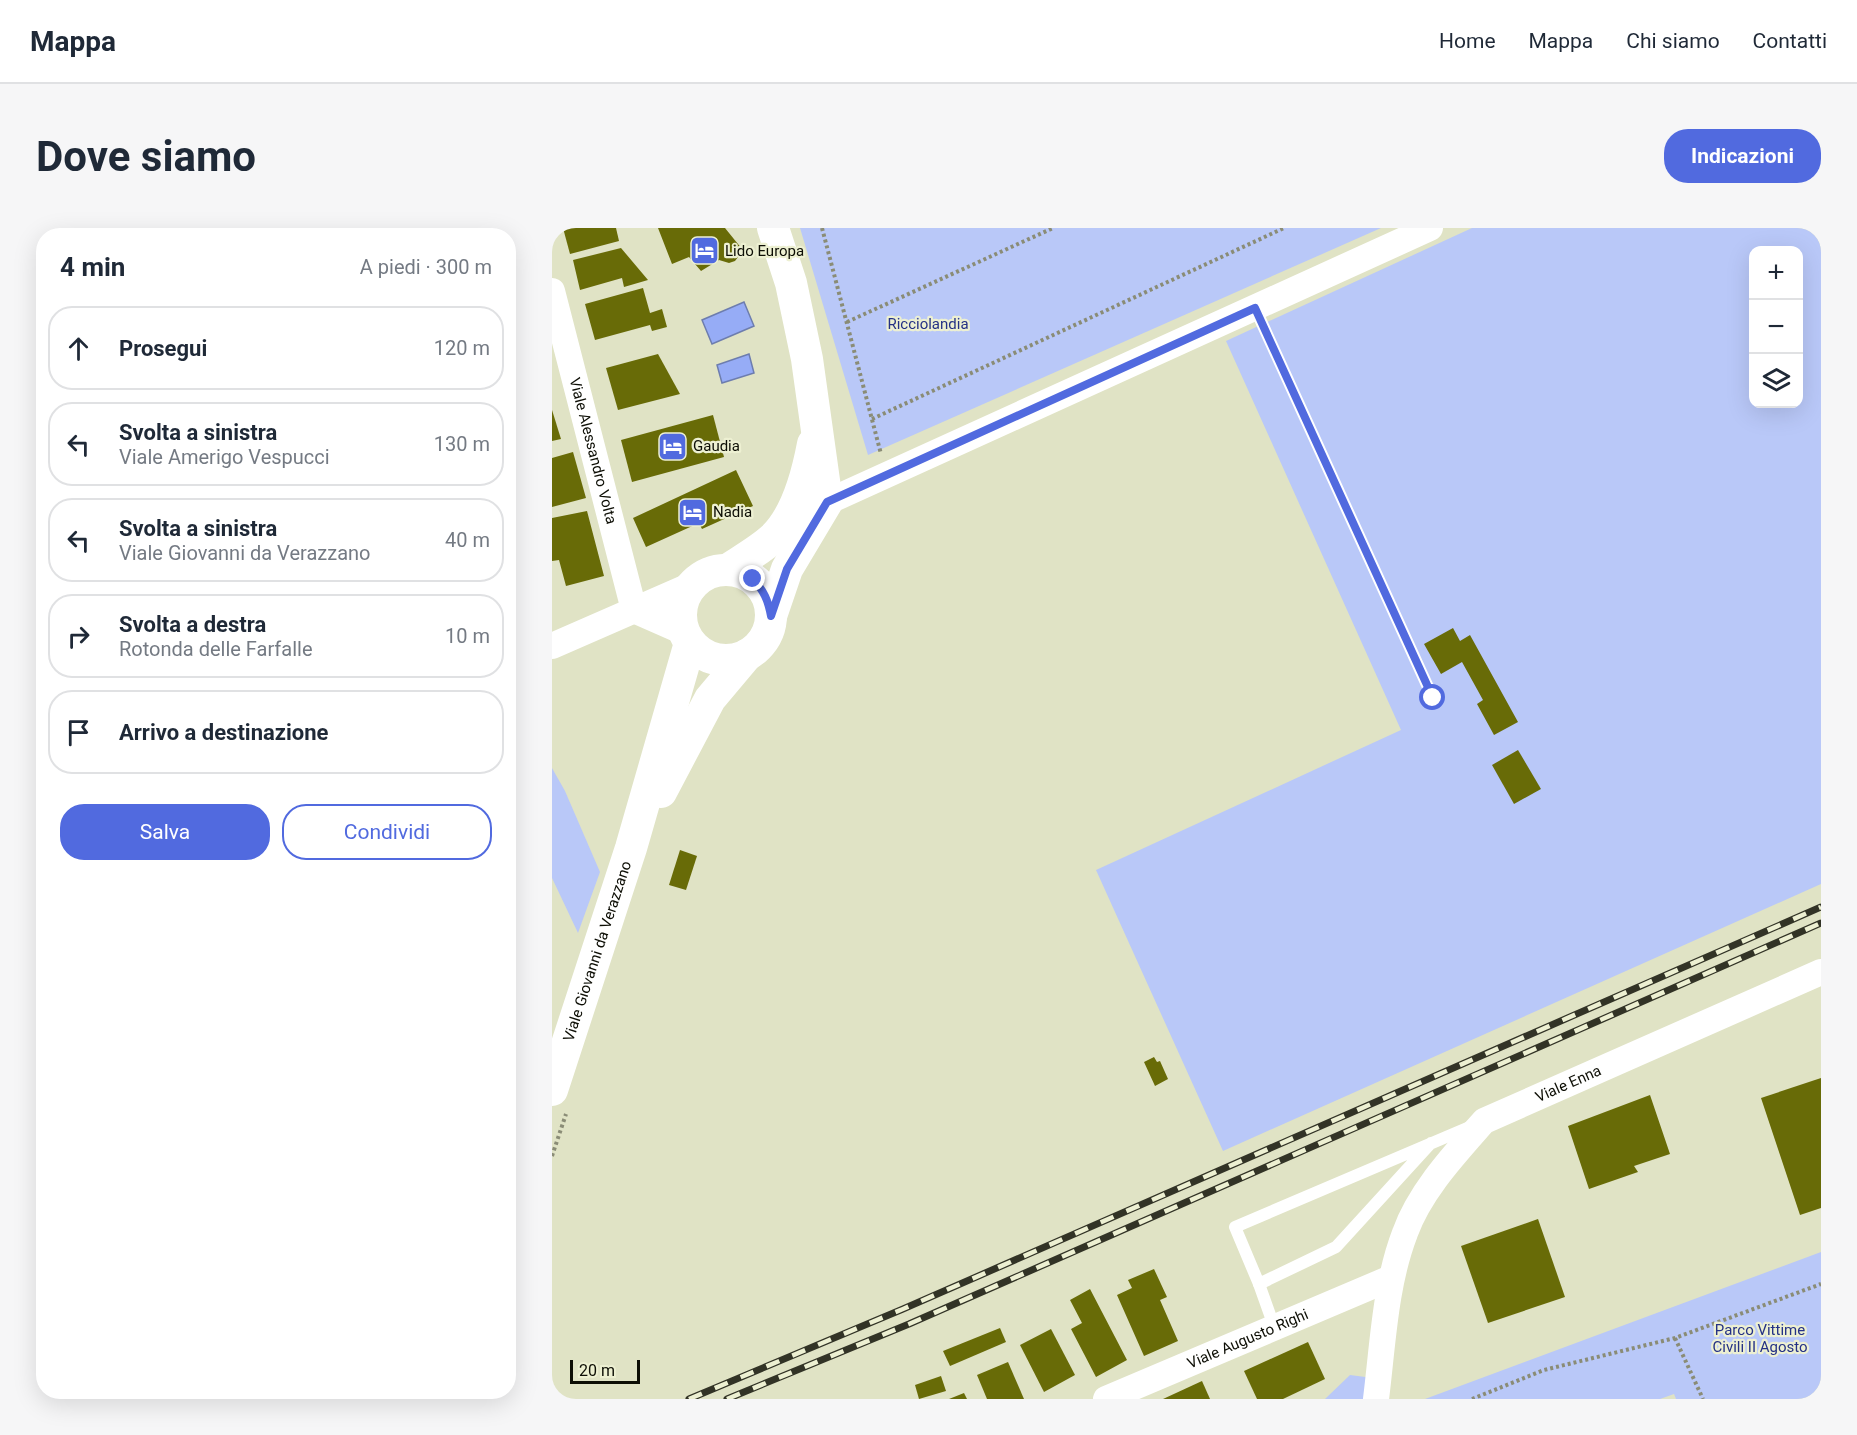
<!DOCTYPE html>
<html lang="it">
<head>
<meta charset="utf-8">
<style>
	:root { --surface:#fff; --page:#f6f6f7; --text:#1f2937; --muted:#747a83; --line:#e0e1e3; --accent:#516adf }
	body { margin:0; font-family:Roboto,sans-serif; background:var(--page); color:var(--text) }
	.controls { position:absolute; right:18px; top:18px; display:grid; overflow:hidden; border-radius:12px; box-shadow:0 6px 24px #0002 }
	.controls button { width:54px; height:54px; display:grid; place-items:center; padding:0; border:0; border-bottom:2px solid var(--line); background:var(--surface); color:var(--text); font:30px sans-serif }
	.scale { position:absolute; left:18px; bottom:15px; width:70px; box-sizing:border-box; padding-left:6px; border:3px solid #0d0e05; border-top:0; font-size:16px; line-height:21px; white-space:nowrap; color:#0d0e05; -webkit-text-stroke:4px #edf0d2; paint-order:stroke }
	.stop { position:absolute; width:18px; height:18px; margin:-14px; border:4px solid #516adf; border-radius:50%; background:#fff }
	.stop.end { background:#516adf; border-color:#fff; box-shadow:0 2px 6px #0008 }
	.list { margin:0; padding:0; list-style:none }
	h2 { display:flex; justify-content:space-between; align-items:center; height:78px; margin:0; padding:0 24px; font-size:26px }
	h2 small { font-size:20px; font-weight:400; color:var(--muted) }
	.list li { display:grid; grid-template-columns:39px 1fr auto; gap:18px; align-items:center; box-sizing:border-box; height:84px; margin:0 12px 12px; padding:0 12px; border:2px solid var(--line); border-radius:24px }
	.list b { display:block; font-size:22px; white-space:nowrap }
	.list p { margin:0; font-size:20px; white-space:nowrap; color:var(--muted) }
	.list em { font-size:20px; font-style:normal; color:var(--muted) }
	.actions { display:flex; gap:12px; padding:18px 24px }
	.actions a { flex:1; padding:14px 0; border:2px solid var(--accent); border-radius:24px; text-align:center; font-size:21px; color:var(--accent) }
	.actions .main { background:var(--accent); color:#fff }
	.icon { flex:none; width:33px; height:33px; fill:none; stroke:currentColor; stroke-width:2; stroke-linecap:round; stroke-linejoin:round }
	.map { position:relative; flex:none; width:1269px; height:1171px; overflow:hidden; border-radius:24px }
	header { display:flex; align-items:center; gap:36px; box-sizing:border-box; height:84px; padding:0 30px; background:var(--surface); border-bottom:2px solid var(--line) }
	header strong { font-size:28px }
	nav { display:flex; gap:33px; margin-inline-start:auto; font-size:21px }
	.intro { display:flex; align-items:center; justify-content:space-between; box-sizing:border-box; height:144px; padding:0 36px }
	h1 { margin:0; font-size:42px }
	.button { padding:15px 27px; border-radius:24px; background:var(--accent); color:#fff; font-size:21px; font-weight:700 }
	main { display:flex; gap:36px; padding:0 36px }
	aside { flex:1; background:var(--surface); border-radius:24px; box-shadow:0 6px 24px #0002 }
	.map>svg:first-child { display:block }
	.green { fill:#b9c8f8; fill-rule:evenodd }
	.water { fill:#96acf6; stroke:#6d7dae; stroke-width:1.5 }
	.building { fill:#686b07 }
	.lines { fill:none; stroke-linecap:round; stroke-linejoin:round }
	.path { stroke:#8a8c76; stroke-width:4; stroke-dasharray:3 3; stroke-linecap:butt }
	.service { stroke:#fff; stroke-width:12 }
	.minor { stroke:#fff; stroke-width:26 }
	.tertiary { stroke:#fff; stroke-width:32 }
	.rail-casing { stroke:#323326; stroke-width:7 }
	.rail { stroke:#edf0d2; stroke-width:4.5; stroke-dasharray:14; stroke-linecap:butt }
	.route { stroke:#516adf; stroke-width:8 }
	.labels { text-anchor:middle; dominant-baseline:central; stroke-width:4.5; stroke-linejoin:round; paint-order:stroke }
	.poi-label { font-size:15px; fill:#0d0e05; stroke:#edf0d2; text-anchor:start }
	.park-label { font-size:15px; fill:#243185; stroke:#edf0d2 }
	.street-label { font-size:15px; fill:#0d0e05; stroke:#edf0d2 }
</style>
</head>
<body>
<header>
<strong>Mappa</strong>
<nav><a>Home</a><a>Mappa</a><a>Chi siamo</a><a>Contatti</a></nav>
</header>
<div class="intro"><h1>Dove siamo</h1><a class="button">Indicazioni</a></div>
<main>
<aside>
<h2>4 min<small>A piedi · 300 m</small></h2>
<ul class="list">
<li><svg class="icon" aria-label="ahead" viewBox="0 0 24 24"><path d="M12 20V5M6 11l6-6 6 6"/></svg><div><b>Prosegui</b></div><em>120 m</em></li>
<li><svg class="icon" aria-label="left" viewBox="0 0 24 24"><path d="M17 20v-9H6M10 6l-5 5 5 5"/></svg><div><b>Svolta a sinistra</b><p>Viale Amerigo Vespucci</p></div><em>130 m</em></li>
<li><svg class="icon" aria-label="left" viewBox="0 0 24 24"><path d="M17 20v-9H6M10 6l-5 5 5 5"/></svg><div><b>Svolta a sinistra</b><p>Viale Giovanni da Verazzano</p></div><em>40 m</em></li>
<li><svg class="icon" aria-label="right" viewBox="0 0 24 24"><path d="M7 20v-9h11M14 6l5 5-5 5"/></svg><div><b>Svolta a destra</b><p>Rotonda delle Farfalle</p></div><em>10 m</em></li>
<li><svg class="icon" aria-label="arrive" viewBox="0 0 24 24"><path d="M6 21V4h12l-3 4 3 4H6"/></svg><div><b>Arrivo a destinazione</b></div></li>
</ul>
<div class="actions"><a class="main">Salva</a><a>Condividi</a></div>
</aside>
<div class="map">
<svg width="1269" height="1171" viewBox="0 0 1269 1171">
	<rect width="100%" height="100%" fill="#e0e3c5"/>
	<g class="green">
		<polygon points="248,0 829,0 316,227"/>
		<path d="M920,0H1269V656L671,923L544,642L849,502L674,113ZM1202,22H1246V176H1202Z"/>
		<polygon points="0,540 13,563 48,644 26,705 0,650"/>
		<polygon points="1269,1024 1269,1171 1124,1171 1122,1166 1108,1171 873,1171"/>
		<polygon points="798,1147 821,1150 817,1171 773,1171"/>
	</g>
	<g class="water">
		<polygon points="192,74 202,98 160,116 150,92"/>
		<polygon points="197,126 202,145 170,155 165,137"/>
	</g>
	<g class="building">
		<polygon points="11,0 64,0 67,13 18,26"/>
		<polygon points="106,0 173,0 190,21 189,25 183,33 177,35 167,32 149,43 137,29 120,36"/>
		<polygon points="69,20 96,52 72,59 70,50 28,62 21,32"/>
		<polygon points="91,60 98,85 110,81 115,99 100,103 98,97 43,112 33,76"/>
		<polygon points="106,126 128,166 66,182 54,140"/>
		<polygon points="0,182 9,211 0,213"/>
		<polygon points="161,187 172,229 80,254 69,212"/>
		<polygon points="21,224 34,270 0,279 0,230"/>
		<polygon points="184,242 201,278 150,301 147,295 94,319 81,290"/>
		<polygon points="35,283 52,348 14,358 7,332 0,333 0,290"/>
		<polygon points="901,400 908,413 918,407 966,494 942,507 925,476 931,472 910,434 889,446 872,416"/>
		<polygon points="966,522 989,561 962,576 940,537"/>
		<polygon points="128,622 145,628 134,662 117,657"/>
		<polygon points="602,829 605,834 608,833 616,851 603,858 592,834"/>
		<polygon points="1269,850 1269,980 1248,987 1209,870"/>
		<polygon points="1098,867 1118,926 1082,938 1086,944 1037,961 1016,898"/>
		<polygon points="986,991 1013,1069 936,1095 909,1018"/>
		<polygon points="602,1041 615,1069 608,1072 626,1113 592,1128 565,1067 580,1060 576,1052"/>
		<polygon points="538,1061 575,1132 544,1149 519,1101 530,1095 518,1072"/>
		<polygon points="448,1100 454,1114 398,1138 391,1123"/>
		<polygon points="499,1101 523,1147 492,1164 468,1117"/>
		<polygon points="756,1114 773,1151 731,1171 705,1171 692,1143"/>
		<polygon points="456,1134 472,1171 435,1171 425,1147"/>
		<polygon points="389,1148 394,1163 367,1171 363,1157"/>
		<polygon points="650,1153 658,1171 611,1171"/>
		<polygon points="412,1165 415,1171 397,1171"/>
	</g>
	<g class="lines">
		<g class="path">
			<polyline points="270,0 329,226"/>
			<polyline points="295,94 501,0"/>
			<polyline points="320,191 732,0"/>
			<polyline points="0,928 14,886"/>
			<polyline points="1123,1110 1151,1171"/>
			<polyline points="920,1171 992,1142 1123,1110 1269,1056"/>
		</g>
		<g class="service">
			<polyline points="703,80 881,470"/>
			<polyline points="879,915 784,1019 707,1056 683,999 920,898"/>
			<polyline points="707,1056 722,1098"/>
		</g>
		<g class="minor">
			<path id="s1" d="M0,63L82,382"/>
			<polyline points="275,274 878,0"/>
			<polyline points="82,382 132,404"/>
			<polyline points="0,418 142,356"/>
			<path id="s2" d="M554,1171L839,1050"/>
			<path id="s3" d="M824,1171C831,1115 833,1057 853,1005C868,963 903,926 932,893L1269,744"/>
		</g>
		<g class="tertiary">
			<path d="M175,342C190,332 208,322 221,310C245,287 255,248 261,216"/>
			<circle cx="174" cy="387" r="45"/>
			<polyline points="219,388 235,341 275,274 255,131 239,55 221,0"/>
			<polyline points="109,564 158,471 195,427"/>
			<path id="s4" d="M0,862L79,620L138,415"/>
		</g>
		<defs>
			<g id="rail">
				<polyline points="137,1171 351,1081 1269,679"/>
				<polyline points="175,1171 357,1096 1269,695"/>
			</g>
		</defs>
		<use href="#rail" class="rail-casing"/>
		<use href="#rail" class="rail"/>
	</g>
	<g class="lines">
		<path class="route" d="M201,351C212,363 216,372 219,388L235,341L275,274L703,80L881,470"/>
	</g>
	<defs>
		<symbol id="hotel-square" viewBox="-11 -11 22 22"><rect x="-9" y="-9" width="18" height="18" rx="4" fill="#516adf" stroke="#edf0d2"/><path d="M-6-4.5h1.5V1H6V5H4.5V3h-9V5H-6ZM-4 0a1.8 1.8 0 1 1 3.6 0ZM.5 0V-2.5h3Q6-2.5 6 0Z" fill="#fff"/></symbol>
	</defs>
	<g fill-rule="evenodd">
		<use href="#hotel-square" x="136" y="6" width="33" height="33"/>
		<use href="#hotel-square" x="104" y="202" width="33" height="33"/>
		<use href="#hotel-square" x="124" y="268" width="33" height="33"/>
	</g>
	<g class="labels">
		<g class="poi-label">
			<text x="173" y="23">Lido Europa</text>
			<text x="141" y="218">Gaudia</text>
			<text x="161" y="284">Nadia</text>
		</g>
		<g class="park-label">
			<text x="376" y="96">Ricciolandia</text>
			<text x="1208" y="1102">Parco Vittime<tspan x="1208" dy="17">Civili II Agosto</tspan></text>
		</g>
		<g class="street-label">
			<text stroke="none"><textPath href="#s1" startOffset="165">Viale Alessandro Volta</textPath></text>
			<text stroke="none"><textPath href="#s4" startOffset="146">Viale Giovanni da Verazzano</textPath></text>
			<text stroke="none"><textPath href="#s3" startOffset="399">Viale Enna</textPath></text>
			<text stroke="none"><textPath href="#s2" startOffset="154">Viale Augusto Righi</textPath></text>
		</g>
	</g>
</svg>
<div class="controls">
<button>+</button>
<button>−</button>
<button><svg class="icon" aria-label="layers" viewBox="0 0 24 24"><path d="M12 4l9 5-9 5-9-5zM3 14l9 5 9-5"/></svg></button>
</div>
<div class="scale">20 m</div>
<div class="stop" style="left:881px;top:470px"></div>
<div class="stop end" style="left:201px;top:351px"></div>
</div>
</main>
</body>
</html>
